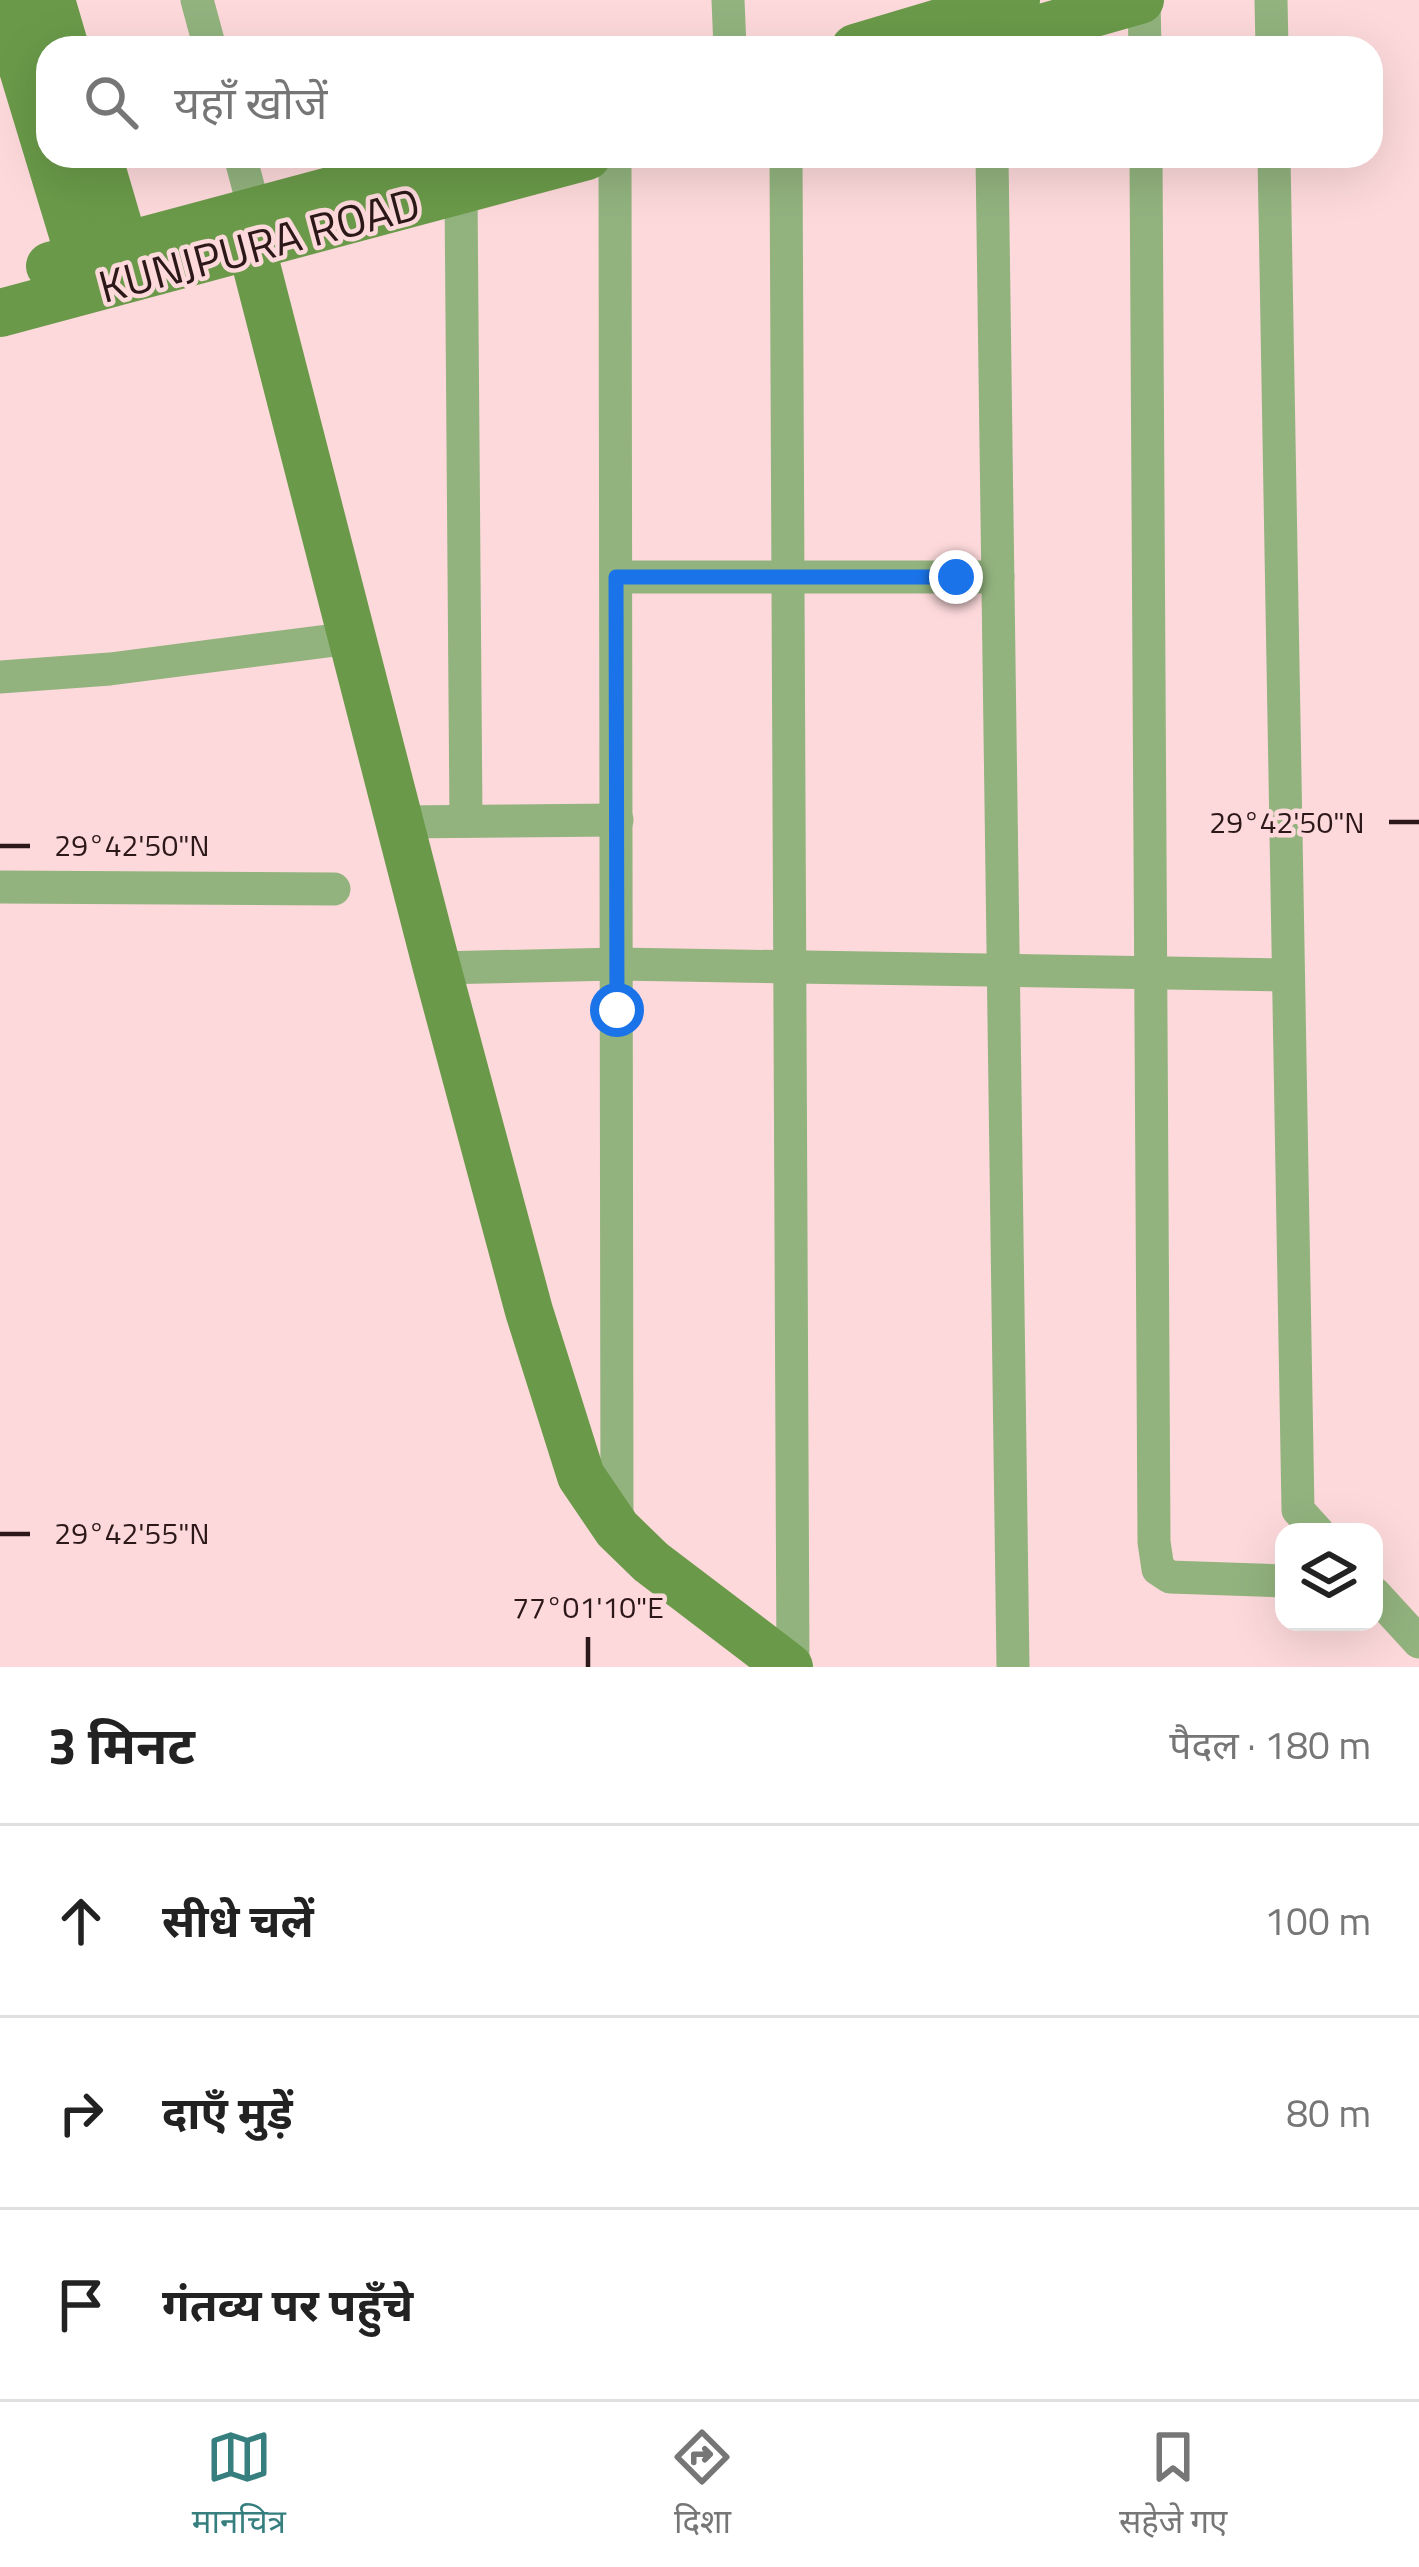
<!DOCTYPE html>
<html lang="hi">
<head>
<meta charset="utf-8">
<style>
	:root { --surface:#fff; --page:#f2f2f2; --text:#222; --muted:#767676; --line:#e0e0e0; --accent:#377f7f }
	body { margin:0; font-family:"Titillium Web","Noto Sans Devanagari",sans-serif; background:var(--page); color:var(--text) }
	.controls { position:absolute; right:36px; bottom:36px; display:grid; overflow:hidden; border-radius:24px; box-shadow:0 12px 48px #0002 }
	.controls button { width:108px; height:108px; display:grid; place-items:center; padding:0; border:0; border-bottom:3px solid var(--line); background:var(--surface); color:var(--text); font:60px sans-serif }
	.stop { position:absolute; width:36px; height:36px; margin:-27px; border:9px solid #1a73e8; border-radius:50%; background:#fff }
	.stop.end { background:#1a73e8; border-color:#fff; box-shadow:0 3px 12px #0008 }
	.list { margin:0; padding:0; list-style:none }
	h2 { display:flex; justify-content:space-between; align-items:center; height:156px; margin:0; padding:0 48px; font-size:51px }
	h2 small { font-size:39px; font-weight:400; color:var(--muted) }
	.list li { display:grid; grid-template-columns:78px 1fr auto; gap:36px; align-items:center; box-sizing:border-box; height:192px; padding:0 48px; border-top:3px solid var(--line) }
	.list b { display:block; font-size:45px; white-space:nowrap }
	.list em { font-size:39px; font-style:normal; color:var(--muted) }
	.icon { flex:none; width:66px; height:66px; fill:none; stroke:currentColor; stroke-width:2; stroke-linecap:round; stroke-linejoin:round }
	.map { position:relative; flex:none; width:1419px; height:1667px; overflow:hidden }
	.search { position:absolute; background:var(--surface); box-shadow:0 12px 48px #0002; left:36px; right:36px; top:36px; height:132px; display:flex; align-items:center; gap:30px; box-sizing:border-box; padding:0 42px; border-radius:36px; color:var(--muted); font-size:45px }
	.sheet { height:732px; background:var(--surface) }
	nav { display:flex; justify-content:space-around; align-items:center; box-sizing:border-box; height:168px; border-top:3px solid var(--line); background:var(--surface); font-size:33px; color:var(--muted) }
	nav a { display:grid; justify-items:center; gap:6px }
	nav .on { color:var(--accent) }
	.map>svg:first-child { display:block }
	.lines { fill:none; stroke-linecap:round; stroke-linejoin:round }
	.street { stroke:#92b37e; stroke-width:33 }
	.secondary { stroke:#6a9a49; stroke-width:48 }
	.route { stroke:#1a73e8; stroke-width:15 }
	.ticks { fill:none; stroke:#2c1819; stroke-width:4.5 }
	.labels { text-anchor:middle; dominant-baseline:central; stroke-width:9; stroke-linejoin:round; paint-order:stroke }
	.street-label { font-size:45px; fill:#2c1819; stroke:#fdd9db }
	.ticks-label { font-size:30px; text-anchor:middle; fill:#2c1819; stroke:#fdd9db; stroke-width:9; stroke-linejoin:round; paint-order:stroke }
</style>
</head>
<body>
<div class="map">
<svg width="1419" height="1667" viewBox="0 0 1419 1667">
	<rect width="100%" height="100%" fill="#fdd9db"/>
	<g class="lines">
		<g class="street">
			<polyline points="197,0 210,48"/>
			<polyline points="728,0 730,48"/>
			<polyline points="1144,0 1145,48"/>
			<polyline points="1271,0 1272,48"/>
			<polyline points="240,156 255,212"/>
			<polyline points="615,156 617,1528"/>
			<polyline points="786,156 793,1667"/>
			<polyline points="992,156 1013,1667"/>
			<polyline points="1146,156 1154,1542 1158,1569 1170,1577 1284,1581"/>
			<polyline points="1274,156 1298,1510 1318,1532"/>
			<polyline points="461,191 466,821"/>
			<polyline points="616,577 998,577"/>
			<polyline points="0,677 110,669 351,638"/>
			<polyline points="399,822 617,820"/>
			<polyline points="0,887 334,889"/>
			<polyline points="437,968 617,964 1288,975"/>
			<polyline points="1374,1593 1419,1642"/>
		</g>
		<g class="secondary">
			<polyline points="2,0 88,284"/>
			<polyline points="51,0 65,48"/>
			<polyline points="855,48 1016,0"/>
			<polyline points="971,48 1140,0"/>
			<polyline points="98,156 132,272"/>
			<polyline points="252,249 437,968 529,1311 581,1476 617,1529 651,1562 789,1667"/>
			<polyline points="50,266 461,156"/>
			<polyline points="0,313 587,156"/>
		</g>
	</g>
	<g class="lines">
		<polyline class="route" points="617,1010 616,577 956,577"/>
	</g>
	<path class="ticks" d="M1389,822H1419M0,846H30M0,1534H30M588,1637V1667"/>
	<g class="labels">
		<g class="street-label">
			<text transform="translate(259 244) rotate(-15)">KUNJPURA ROAD</text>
		</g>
	</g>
	<g class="ticks-label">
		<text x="1287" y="833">29°42'50"N</text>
		<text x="132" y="856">29°42'50"N</text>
		<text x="132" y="1544">29°42'55"N</text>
		<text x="588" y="1618">77°01'10"E</text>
	</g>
</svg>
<div class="controls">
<button><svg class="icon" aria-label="layers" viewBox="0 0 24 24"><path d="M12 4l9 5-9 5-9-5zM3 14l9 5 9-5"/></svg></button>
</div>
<div class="stop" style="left:617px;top:1010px"></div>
<div class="stop end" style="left:956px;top:577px"></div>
<div class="search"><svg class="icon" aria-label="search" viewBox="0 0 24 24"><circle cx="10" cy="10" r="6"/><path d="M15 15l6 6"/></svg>यहाँ खोजें</div>
</div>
<section class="sheet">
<h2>3 मिनट<small>पैदल · 180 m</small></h2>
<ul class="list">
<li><svg class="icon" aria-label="ahead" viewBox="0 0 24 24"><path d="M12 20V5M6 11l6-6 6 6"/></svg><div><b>सीधे चलें</b></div><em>100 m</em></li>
<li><svg class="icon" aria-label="right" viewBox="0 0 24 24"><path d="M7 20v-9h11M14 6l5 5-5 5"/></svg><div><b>दाएँ मुड़ें</b></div><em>80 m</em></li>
<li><svg class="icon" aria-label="arrive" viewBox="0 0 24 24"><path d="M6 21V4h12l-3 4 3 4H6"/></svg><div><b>गंतव्य पर पहुँचे</b></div></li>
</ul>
</section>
<nav>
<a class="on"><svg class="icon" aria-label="map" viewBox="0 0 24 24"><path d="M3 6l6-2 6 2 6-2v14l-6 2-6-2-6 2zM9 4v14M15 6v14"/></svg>मानचित्र</a>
<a><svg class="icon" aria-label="directions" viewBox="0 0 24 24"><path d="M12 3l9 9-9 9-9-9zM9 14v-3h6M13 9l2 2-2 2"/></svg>दिशा</a>
<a><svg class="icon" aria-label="saved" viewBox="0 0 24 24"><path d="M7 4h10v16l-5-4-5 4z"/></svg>सहेजे गए</a>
</nav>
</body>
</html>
